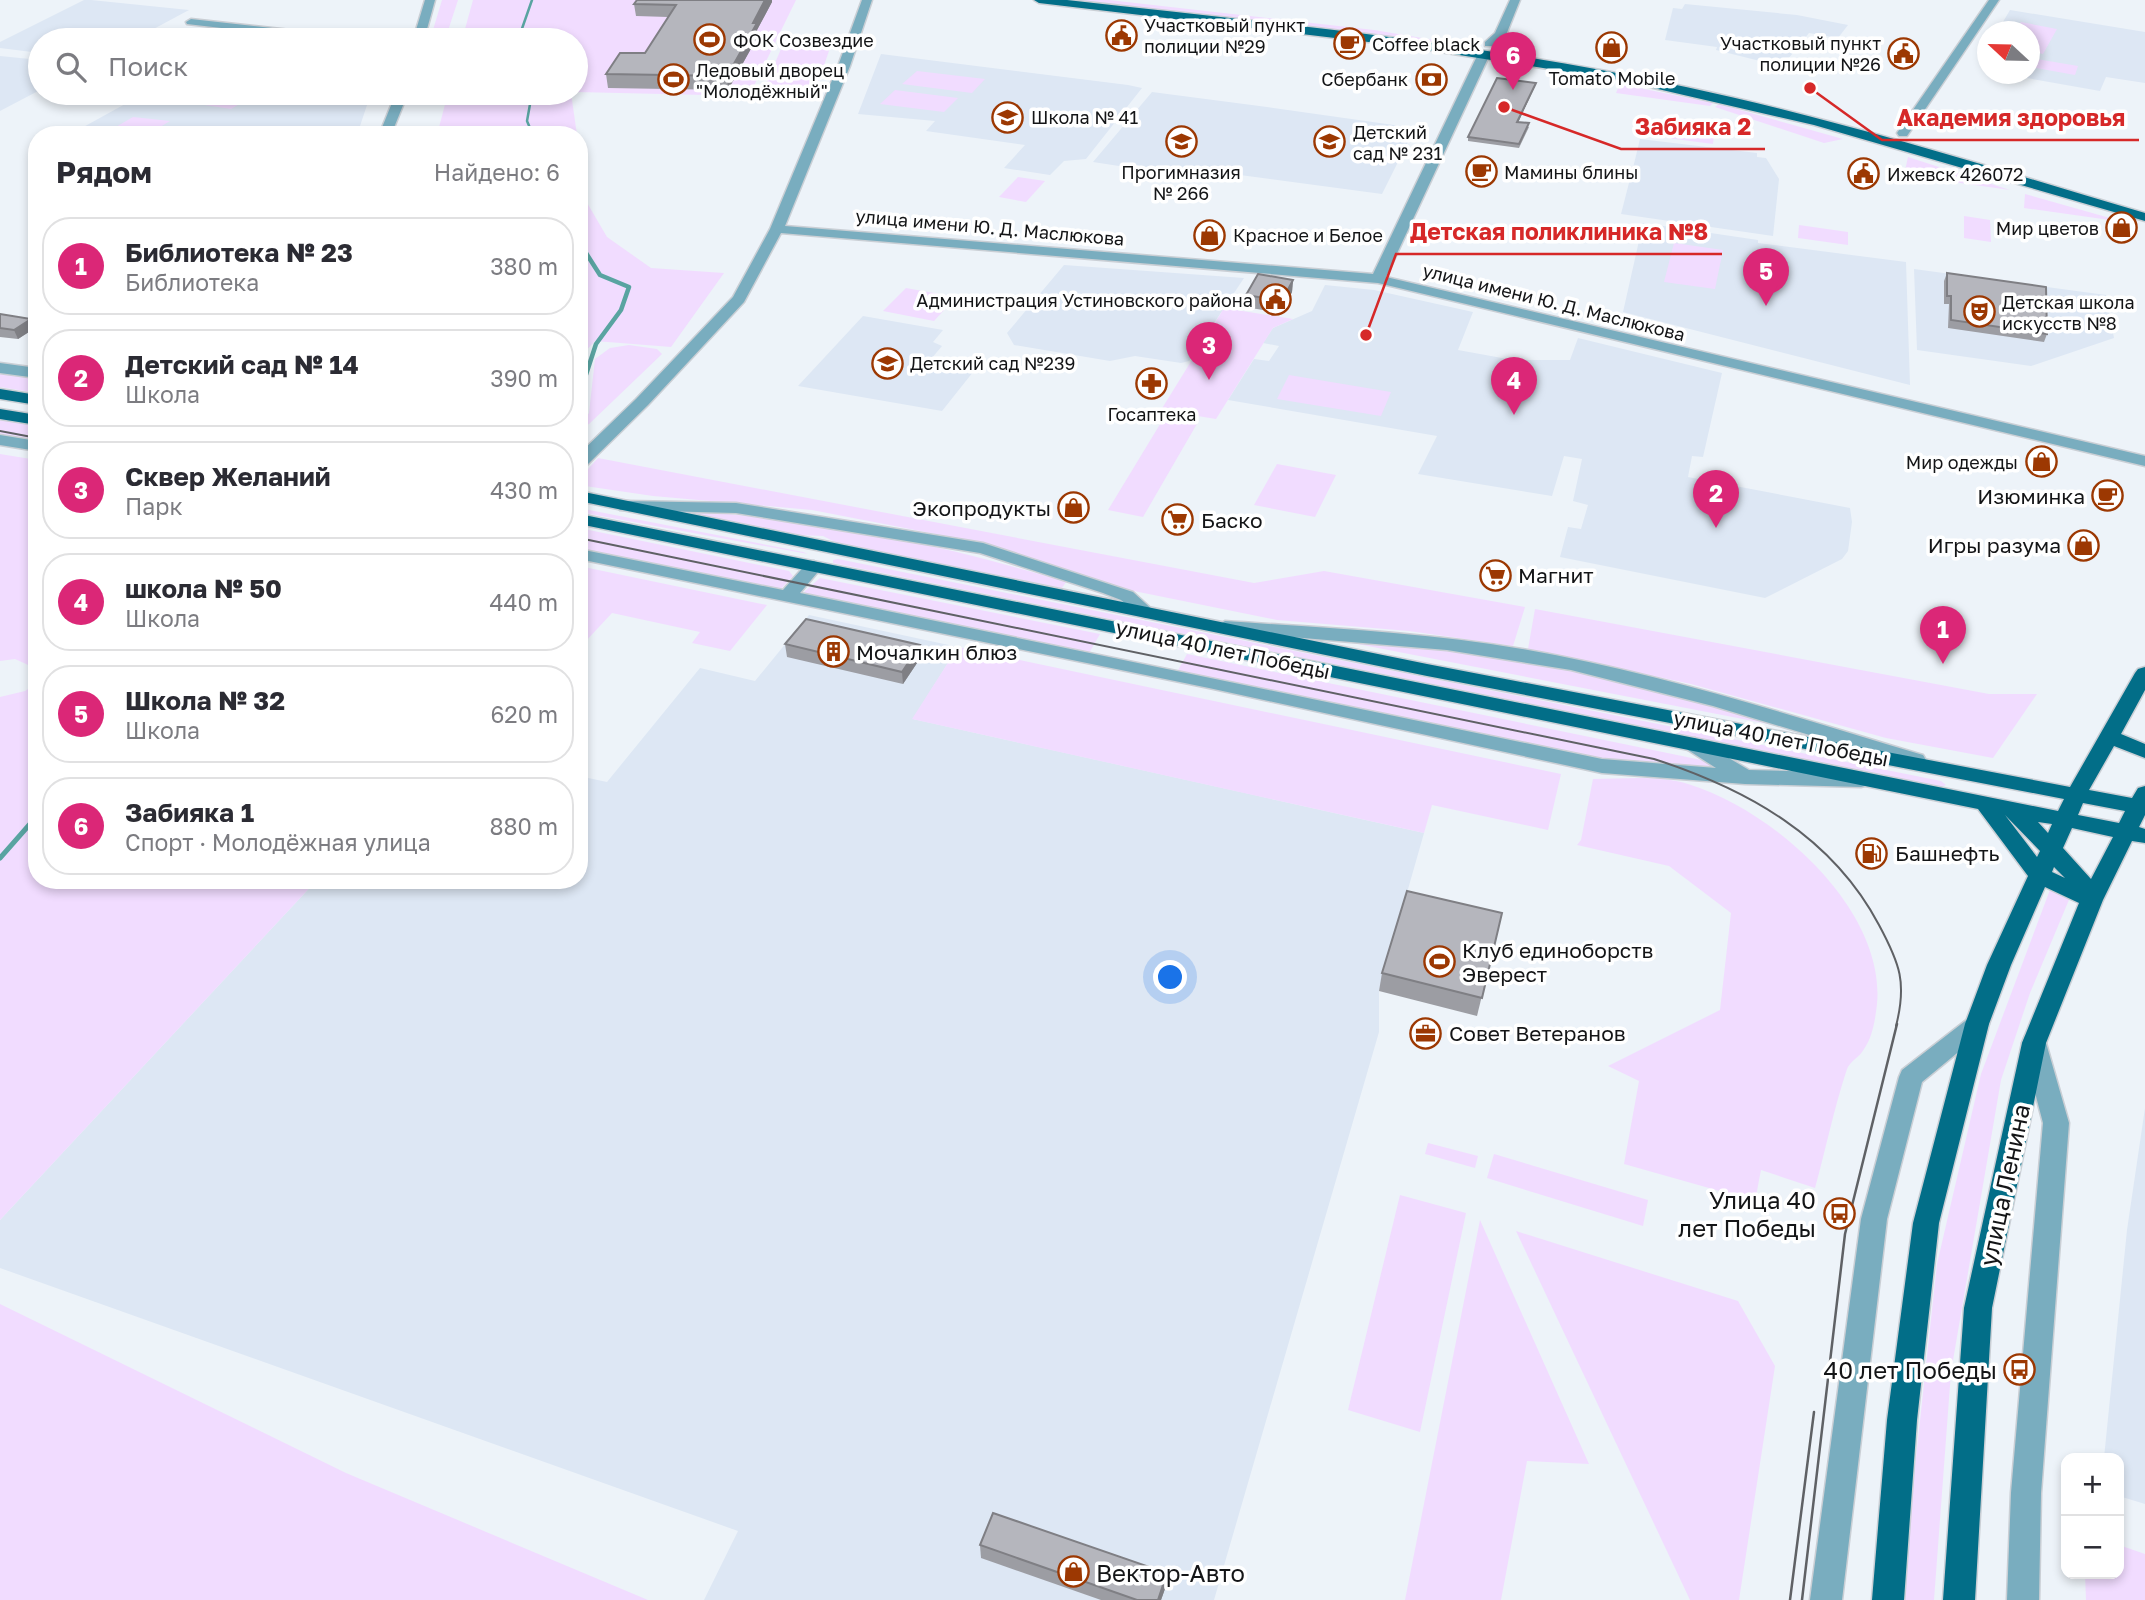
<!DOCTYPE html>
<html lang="ru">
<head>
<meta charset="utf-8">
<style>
	:root { --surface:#fff; --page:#f7f7f7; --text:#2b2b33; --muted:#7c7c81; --line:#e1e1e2; --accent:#db2777 }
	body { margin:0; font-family:"Golos Text",sans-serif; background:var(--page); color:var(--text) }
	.controls { position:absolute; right:21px; bottom:21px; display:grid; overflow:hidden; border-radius:14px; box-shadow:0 4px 10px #0003 }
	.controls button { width:63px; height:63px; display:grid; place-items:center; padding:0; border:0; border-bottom:2px solid var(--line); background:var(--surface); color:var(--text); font:35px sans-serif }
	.compass { position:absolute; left:1977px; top:21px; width:63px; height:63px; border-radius:50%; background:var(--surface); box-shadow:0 4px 10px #0003; rotate:292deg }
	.you { position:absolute; left:1171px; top:978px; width:24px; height:24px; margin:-18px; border:5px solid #fff; border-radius:50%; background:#1a73e8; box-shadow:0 0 0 10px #1a73e833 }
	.badge { display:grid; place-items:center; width:46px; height:46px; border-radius:50%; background:var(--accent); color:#fff; font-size:23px; font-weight:700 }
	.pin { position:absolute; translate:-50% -58px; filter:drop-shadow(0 2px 4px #0008) }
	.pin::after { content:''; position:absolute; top:37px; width:24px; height:21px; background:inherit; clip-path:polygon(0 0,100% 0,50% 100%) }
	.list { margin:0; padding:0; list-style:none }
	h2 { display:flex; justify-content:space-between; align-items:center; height:91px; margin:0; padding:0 28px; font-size:30px }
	h2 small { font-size:23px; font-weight:400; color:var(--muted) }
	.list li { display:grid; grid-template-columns:46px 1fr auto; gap:21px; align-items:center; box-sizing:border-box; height:98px; margin:0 14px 14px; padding:0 14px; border:2px solid var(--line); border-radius:28px }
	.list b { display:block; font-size:26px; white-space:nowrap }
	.list p { margin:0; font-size:23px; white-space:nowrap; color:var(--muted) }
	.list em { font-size:23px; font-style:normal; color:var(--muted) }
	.icon { flex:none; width:38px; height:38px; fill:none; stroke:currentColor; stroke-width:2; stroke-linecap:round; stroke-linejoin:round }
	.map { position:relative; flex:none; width:2145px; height:1600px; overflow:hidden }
	.search { position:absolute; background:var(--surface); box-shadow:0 4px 10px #0003; left:28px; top:28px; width:560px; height:77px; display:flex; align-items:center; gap:18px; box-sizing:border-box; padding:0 24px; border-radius:38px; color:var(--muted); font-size:26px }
	.panel { position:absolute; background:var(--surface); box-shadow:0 4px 10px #0003; left:28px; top:126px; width:560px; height:763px; border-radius:28px }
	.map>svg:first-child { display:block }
	.built { fill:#dde7f4 }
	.green { fill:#f1dcff }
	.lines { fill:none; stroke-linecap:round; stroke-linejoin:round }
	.stream-far2 { stroke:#59a4a1; stroke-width:2.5 }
	.stream-far1 { stroke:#59a4a1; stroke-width:4.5 }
	.stream { stroke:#59a4a1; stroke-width:5 }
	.minor-casing { stroke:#cacfd5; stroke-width:3 }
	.major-casing { stroke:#cacfd5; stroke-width:3 }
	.minor { fill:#79adbf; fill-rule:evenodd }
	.major { fill:#026e88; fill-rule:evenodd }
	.tram-far1 { stroke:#5f6165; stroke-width:2 }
	.tram { stroke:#5f6165; stroke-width:2.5 }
	.wall { fill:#9c9da3 }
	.shaded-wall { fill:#7f7f84 }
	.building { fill:#b5b6bd; stroke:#7f7f84; stroke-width:2 }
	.labels { text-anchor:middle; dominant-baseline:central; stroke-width:7; stroke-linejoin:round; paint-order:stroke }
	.far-poi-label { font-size:18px; fill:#141517; stroke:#fff; text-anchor:start }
	.far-street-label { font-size:18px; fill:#141517; stroke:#fff }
	.poi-label { font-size:21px; fill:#141517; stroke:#fff; text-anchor:start }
	.street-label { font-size:21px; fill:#141517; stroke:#fff }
	.near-street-label { font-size:24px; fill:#141517; stroke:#fff }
	.near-poi-label { font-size:24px; fill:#141517; stroke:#fff; text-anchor:end }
	.leader { fill:none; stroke:#d62828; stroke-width:2.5 }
	.callout-dot { fill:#d62828; stroke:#fff; stroke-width:2.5 }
	.callout-label { font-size:23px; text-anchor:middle; font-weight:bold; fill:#d62828; stroke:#fff; stroke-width:7; stroke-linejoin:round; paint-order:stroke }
</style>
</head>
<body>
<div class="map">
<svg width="2145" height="1600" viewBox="0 0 2145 1600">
	<rect width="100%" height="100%" fill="#edf3f9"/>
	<g class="built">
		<polygon points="84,0 91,0 189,10 133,40 40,40 40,53 0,48 0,42"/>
		<polygon points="1685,4 1797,15 1848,25 1838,38 1809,33 1784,64 1768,63 1716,50 1717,47 1665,40 1673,8 1682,9"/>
		<polygon points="2010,10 2145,32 2145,83 2106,77 2100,91 2004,74 2030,74 2030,32 1997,32"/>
		<polygon points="881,54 1128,85 1142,88 1086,159 1064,161 1050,175 1004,168 1025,145 926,131 935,121 858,114"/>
		<polygon points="0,56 40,60 40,90 0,111"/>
		<polygon points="1152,92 1267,107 1415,128 1382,194 1210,171 1204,179 1093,162"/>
		<polygon points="145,93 371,93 357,135 69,135"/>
		<polygon points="1640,139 1757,153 1757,157 1766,158 1779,179 1773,236 1621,214 1630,179 1627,178 1629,169 1633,168"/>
		<polygon points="1643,223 1758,240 1758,243 1906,262 1910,385 1623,312"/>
		<polygon points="1064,265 1244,278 1189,361 1181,363 1135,356 1110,361 1014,345 1007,333"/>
		<polygon points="1914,269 2106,295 2114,338 2031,366 1917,350"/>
		<polygon points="1325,285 1374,290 1473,312 1458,350 1513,360 1570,360 1578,338 1722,373 1703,457 1692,456 1688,477 1850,508 1852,522 1848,551 1842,559 1765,598 1560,557 1568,527 1581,529 1588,505 1573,501 1582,459 1564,456 1552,496 1418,474 1437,436 1228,400 1254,359 1269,361 1279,346 1263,343 1273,328 1312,311"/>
		<polygon points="863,316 943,330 933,342 942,346 931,359 977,367 942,411 798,386"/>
		<polygon points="809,615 958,647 913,719 1424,833 1379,991 1379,1032 1214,1600 704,1600 738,1531 0,1268 0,1220 317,880 579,880 579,776 607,782 700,668 755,681"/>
		<polygon points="2145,1108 2145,1504 2119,1496 2119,1458 2104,1458 2127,1230"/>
	</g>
	<g class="green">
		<polygon points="442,0 458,0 445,40 430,40"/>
		<polygon points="473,0 796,0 749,96 576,92 576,40 462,40"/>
		<polygon points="1064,0 1109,0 1374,30 1446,42 1439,45"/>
		<polygon points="2021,22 2057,29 2043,54 2030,51 2030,32 2015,31"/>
		<polygon points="787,35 833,39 815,92 763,91"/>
		<polygon points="2030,58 2078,66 2075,75 2030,67"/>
		<polygon points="917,71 985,79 972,93 902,84"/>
		<polygon points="1620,84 1713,103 1710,106 1616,93"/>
		<polygon points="895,90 958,98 944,112 880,104"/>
		<polygon points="218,93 258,93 231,109 198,104"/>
		<polygon points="448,93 571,93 577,135 437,135"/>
		<polygon points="1719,104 1843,139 1824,143 1715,107"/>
		<polygon points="133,117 170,121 147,135 102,135"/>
		<polygon points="1654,129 1714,136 1713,144 1652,136"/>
		<polygon points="1908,157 2010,190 1904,175"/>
		<polygon points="1018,177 1045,181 1026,202 999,197"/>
		<polygon points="579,189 607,237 651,268 724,273 671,347 595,341 579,358"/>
		<polygon points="2025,194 2124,222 2024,208"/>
		<polygon points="1964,216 1990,220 1991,242 1964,238"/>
		<polygon points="1799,225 1848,232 1848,245 1798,238"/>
		<polygon points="1674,243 1723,250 1715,289 1664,282"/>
		<polygon points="906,288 956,297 934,321 883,311"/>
		<polygon points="1224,308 1293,319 1273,328 1216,419 1161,410"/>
		<polygon points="629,345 657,349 662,354 589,424 579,427 589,413 595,359 610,348"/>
		<polygon points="0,373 37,379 37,393 0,387"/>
		<polygon points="1289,375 1391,392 1381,416 1277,399"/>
		<polygon points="1165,416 1198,422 1143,517 1108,510"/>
		<polygon points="0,419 37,426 37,444 0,438"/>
		<polygon points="0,454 37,460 37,669 15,659 0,661"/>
		<polygon points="598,458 1254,583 1324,571 1525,607 1513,646 1409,631 1277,620 1124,589 982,543 812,510 653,496 585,486 580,478"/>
		<polygon points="1277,464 1336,475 1315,517 1254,505"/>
		<polygon points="579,508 803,552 808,554 579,512"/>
		<path d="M681,511C812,517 941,544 1066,582L1062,588L837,543L823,536L797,535Z"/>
		<polygon points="579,528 789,571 793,576 780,590 579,548"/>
		<polygon points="838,559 1941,781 1946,785 1941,787 833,563 833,560"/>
		<polygon points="579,566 767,605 730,651 692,643 700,632 612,613 585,642 579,641"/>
		<polygon points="820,578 1100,634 1088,655 808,595 804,592"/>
		<polygon points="1535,609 1989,694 2037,694 1993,758 1886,738 1691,684 1528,649"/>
		<polygon points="1337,640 1414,643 1566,669 1695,700 1799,730"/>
		<polygon points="958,647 1561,774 1548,830 1432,805 1424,833 912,719"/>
		<polygon points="1187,654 1716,763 1728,772 1605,762 1177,672"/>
		<polygon points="37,683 37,880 317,880 0,1220 0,697 25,691"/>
		<path d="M1593,779C1623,779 1659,775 1688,784C1772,809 1886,909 1877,1004C1875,1020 1873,1036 1864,1049C1860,1057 1850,1061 1847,1069C1834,1108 1826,1148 1815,1188L1761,1170L1755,1201L1624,1164L1639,1081L1608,1066L1720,1010L1731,913L1669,866L1577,845L1581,840Z"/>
		<polygon points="2051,887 2071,895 2030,993 2001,1080 1951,1372 1934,1600 1905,1600 1910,1513 1937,1264 1981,1074"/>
		<polygon points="1428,1143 1478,1156 1475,1168 1425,1154"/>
		<polygon points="1494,1154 1648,1200 1643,1226 1487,1178"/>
		<polygon points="1400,1195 1466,1213 1420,1432 1348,1410"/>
		<polygon points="1480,1220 1589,1464 1527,1461 1501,1600 1405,1600"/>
		<polygon points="1516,1231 1738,1301 1775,1366 1739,1600 1690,1600"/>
		<polygon points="0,1304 346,1473 648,1600 0,1600"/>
		<polygon points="2119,1545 2145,1554 2145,1600 2086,1600 2085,1574 2119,1574"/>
	</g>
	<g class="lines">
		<g class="stream-far2">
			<polyline points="518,40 532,0"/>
			<polyline points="532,93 527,121 533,135"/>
			<polyline points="579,248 587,255"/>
		</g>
		<polyline class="stream-far1" points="579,396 596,344 621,310 629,287 600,275 586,253"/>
		<polyline class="stream" points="0,858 37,816"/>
		<defs>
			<g id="minor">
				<polygon points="425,0 435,0 424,40 413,40"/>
				<polygon points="862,0 872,0 850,66 785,226 1373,274 1478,54 1484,51 1490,54 1386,277 2145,456 2145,466 1378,283 781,233 744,302 648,405 585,467 579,468 579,454 636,399 733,297 770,229 838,66"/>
				<polygon points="1510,0 1520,0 1506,35 1493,46 1485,46 1485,42 1495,33"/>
				<polygon points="1989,0 1999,0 1907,136 1899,136 1897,133"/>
				<polygon points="191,19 354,37 360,40 326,40 187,24 186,22"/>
				<polygon points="396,93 408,93 391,135 379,135"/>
				<polygon points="0,363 37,368 37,378 0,373"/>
				<polygon points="0,435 37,441 37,451 0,445"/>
				<polygon points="626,501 736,503 983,543 1133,592 1155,612 1146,618 1139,616 1121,600 1103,593 980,553 736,513 620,510 617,506"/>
				<polygon points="579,549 783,590 808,562 814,561 823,566 800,593 1602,759 1716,768 1688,750 1685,745 1688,740 1695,738 1749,770 1861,773 1868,775 1871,780 1868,785 1861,787 1745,784 1602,773 1209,688 579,559"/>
				<path d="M1225,621C1324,628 1424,632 1522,649C1658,673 1791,715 1923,755L1926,760L1923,765L1916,767L1713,706L1571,670L1447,650L1218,631L1216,627Z"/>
				<polygon points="1977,1015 1985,1018 1989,1024 1985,1030 1922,1082 1887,1219 1842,1600 1810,1600 1861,1219 1899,1077 1902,1070 1969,1018"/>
				<polygon points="2034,1034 2043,1036 2046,1043 2069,1123 2041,1493 2039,1600 2007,1600 2011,1493 2043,1123 2022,1043 2025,1036"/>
			</g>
			<g id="major">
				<path d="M1034,0H1067C1274,23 1483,43 1686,87C1841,120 1993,168 2145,213V221L1814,125L1619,80L1402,46L1039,3Z"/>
				<polygon points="0,389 37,395 37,405 0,399"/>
				<polygon points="0,409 37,415 37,425 0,419"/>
				<path d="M579,491L1427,664L2070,787L2135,673L2138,669L2145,667V690L2121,734L2145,744V758L2114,746L2089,790L2132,798L2138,788L2145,786V815L2139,827L2145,829V843L2132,841L2103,900L2046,1043L1992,1308L1975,1600H1943L1964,1308L2022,1043L2079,903L2045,887L2011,965L1989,1024L1939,1223L1917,1420L1904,1600H1872L1887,1420L1913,1223L1965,1024L1987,965L2028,876L1978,809L579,524V514L2058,811L2064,799L1427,676L579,501ZM2083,803L2125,811L2119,823L2078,815ZM2005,815L2040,851L2037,857ZM2038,822L2052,824L2048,833ZM2072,828L2113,837L2091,879L2063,848ZM2054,867L2065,878L2052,872Z"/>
			</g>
		</defs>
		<use href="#minor" class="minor-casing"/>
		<use href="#major" class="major-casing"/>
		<use href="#minor" class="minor"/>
		<use href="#major" class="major"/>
		<g class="tram-far1">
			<polyline points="0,431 37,438"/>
			<path d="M579,538L1654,759C1747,789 1832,836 1879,925C1900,964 1907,983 1896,1026"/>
		</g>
		<g class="tram">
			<polyline points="1790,1600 1814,1412"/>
			<polyline points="1802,1600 1845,1234 1897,1024"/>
		</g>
	</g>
	<g class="wall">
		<polygon points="772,2 757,30 758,36 728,90 608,88 606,74 645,53 668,17 636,16 634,4"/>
		<polygon points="1535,86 1518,122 1529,127 1519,148 1468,141 1468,137"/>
		<polygon points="1947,273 2047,334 2044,342 1948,328 1949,304 1944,304 1944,281"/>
		<polygon points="1293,280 1292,292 1281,313 1245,307 1246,295"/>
		<polygon points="0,314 31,319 35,328 18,339 0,337"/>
		<polygon points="785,644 921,657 903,684 787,657"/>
		<polygon points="1502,913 1477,1016 1379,991 1382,973"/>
		<polygon points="980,1545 1166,1586 1161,1600 1101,1600 981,1558"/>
	</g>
	<g class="shaded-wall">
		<polygon points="765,0 772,0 772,2 757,30 758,36 728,90 727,76"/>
		<polygon points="1536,83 1535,86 1517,125 1517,122"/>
		<polygon points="1293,280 1292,292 1281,313 1282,301"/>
		<polygon points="31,319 35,328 18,339 14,330"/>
		<polygon points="920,645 921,657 903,684 902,672"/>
		<polygon points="1167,1573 1166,1586 1161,1600 1158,1600"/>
	</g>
	<g class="building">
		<polygon points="637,0 765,0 753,23 757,23 727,76 606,74 620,53 645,53 676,5 634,4"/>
		<polygon points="1497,78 1536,83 1517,122 1529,123 1519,144 1468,137"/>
		<polygon points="1947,273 2046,287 2047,334 1951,320 1951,296 1947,296"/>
		<polygon points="1258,274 1293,280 1282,301 1246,295"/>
		<polygon points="0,314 31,319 14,330 0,328"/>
		<polygon points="806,619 920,645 902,672 785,644"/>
		<polygon points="1407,891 1502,913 1482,998 1382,973"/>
		<polygon points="993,1513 1167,1573 1158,1600 1137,1600 980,1545"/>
	</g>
	<defs>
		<symbol id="civic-ring" viewBox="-11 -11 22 22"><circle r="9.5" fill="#fff" stroke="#9c3802" stroke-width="1.5"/><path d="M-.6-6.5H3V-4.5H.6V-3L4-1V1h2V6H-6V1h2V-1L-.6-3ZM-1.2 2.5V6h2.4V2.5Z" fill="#9c3802"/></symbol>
		<symbol id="stadium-ring" viewBox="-11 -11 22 22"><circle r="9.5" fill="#fff" stroke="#9c3802" stroke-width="1.5"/><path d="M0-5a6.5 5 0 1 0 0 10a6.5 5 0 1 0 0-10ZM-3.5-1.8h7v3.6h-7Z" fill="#9c3802"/></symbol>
		<symbol id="cafe-ring" viewBox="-11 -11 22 22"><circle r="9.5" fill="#fff" stroke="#9c3802" stroke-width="1.5"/><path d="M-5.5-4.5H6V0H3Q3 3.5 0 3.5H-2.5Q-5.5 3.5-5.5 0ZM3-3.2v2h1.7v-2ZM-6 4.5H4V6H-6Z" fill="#9c3802"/></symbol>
		<symbol id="shop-ring" viewBox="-11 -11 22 22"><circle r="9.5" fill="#fff" stroke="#9c3802" stroke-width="1.5"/><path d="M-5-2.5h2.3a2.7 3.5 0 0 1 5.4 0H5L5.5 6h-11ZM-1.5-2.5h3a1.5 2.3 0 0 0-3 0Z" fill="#9c3802"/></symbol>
		<symbol id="bank-ring" viewBox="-11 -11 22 22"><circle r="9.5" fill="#fff" stroke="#9c3802" stroke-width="1.5"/><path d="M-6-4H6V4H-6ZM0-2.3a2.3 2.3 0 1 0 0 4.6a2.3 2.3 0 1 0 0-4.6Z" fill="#9c3802"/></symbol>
		<symbol id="school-ring" viewBox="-11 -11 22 22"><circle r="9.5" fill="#fff" stroke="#9c3802" stroke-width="1.5"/><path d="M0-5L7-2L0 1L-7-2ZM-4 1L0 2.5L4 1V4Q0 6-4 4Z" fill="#9c3802"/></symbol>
		<symbol id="theatre-ring" viewBox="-11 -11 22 22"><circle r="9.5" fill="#fff" stroke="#9c3802" stroke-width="1.5"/><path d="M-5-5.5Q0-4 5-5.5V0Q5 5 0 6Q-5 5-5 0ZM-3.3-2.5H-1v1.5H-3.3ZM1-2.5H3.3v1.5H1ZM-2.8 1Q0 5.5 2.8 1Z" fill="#9c3802"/></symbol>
		<symbol id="pharmacy-ring" viewBox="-11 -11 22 22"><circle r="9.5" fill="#fff" stroke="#9c3802" stroke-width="1.5"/><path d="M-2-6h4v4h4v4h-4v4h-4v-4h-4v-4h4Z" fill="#9c3802"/></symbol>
		<symbol id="supermarket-ring" viewBox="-11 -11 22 22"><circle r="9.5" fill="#fff" stroke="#9c3802" stroke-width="1.5"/><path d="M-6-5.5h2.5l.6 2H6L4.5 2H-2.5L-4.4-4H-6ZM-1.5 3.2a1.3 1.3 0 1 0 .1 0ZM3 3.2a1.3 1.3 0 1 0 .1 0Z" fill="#9c3802"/></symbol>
		<symbol id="building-ring" viewBox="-11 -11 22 22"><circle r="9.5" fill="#fff" stroke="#9c3802" stroke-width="1.5"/><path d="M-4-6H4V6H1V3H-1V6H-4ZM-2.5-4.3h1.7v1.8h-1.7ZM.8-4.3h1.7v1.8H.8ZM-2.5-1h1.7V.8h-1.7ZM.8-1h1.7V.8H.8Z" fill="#9c3802"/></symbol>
		<symbol id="fuel-ring" viewBox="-11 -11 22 22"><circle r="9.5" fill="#fff" stroke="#9c3802" stroke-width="1.5"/><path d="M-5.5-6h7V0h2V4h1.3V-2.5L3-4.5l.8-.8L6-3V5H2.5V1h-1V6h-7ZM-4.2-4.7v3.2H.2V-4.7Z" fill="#9c3802"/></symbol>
		<symbol id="office-ring" viewBox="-11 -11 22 22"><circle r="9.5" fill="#fff" stroke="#9c3802" stroke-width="1.5"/><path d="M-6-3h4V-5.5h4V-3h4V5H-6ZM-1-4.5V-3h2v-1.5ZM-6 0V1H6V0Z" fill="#9c3802"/></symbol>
		<symbol id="bus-ring" viewBox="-11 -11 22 22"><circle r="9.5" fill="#fff" stroke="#9c3802" stroke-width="1.5"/><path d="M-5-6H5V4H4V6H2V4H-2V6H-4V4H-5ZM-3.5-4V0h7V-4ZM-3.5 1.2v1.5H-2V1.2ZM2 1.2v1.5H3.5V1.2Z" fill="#9c3802"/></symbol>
	</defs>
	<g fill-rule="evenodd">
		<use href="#civic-ring" x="1104" y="18" width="35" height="35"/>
		<use href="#stadium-ring" x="692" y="22" width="35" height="35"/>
		<use href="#cafe-ring" x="1332" y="26" width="35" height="35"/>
		<use href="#shop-ring" x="1594" y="30" width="35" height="35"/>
		<use href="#civic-ring" x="1886" y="36" width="35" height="35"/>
		<use href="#bank-ring" x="1414" y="62" width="35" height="35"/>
		<use href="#stadium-ring" x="656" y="62" width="35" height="35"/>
		<use href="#school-ring" x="990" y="100" width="35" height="35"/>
		<use href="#school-ring" x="1164" y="124" width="35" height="35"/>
		<use href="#school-ring" x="1312" y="124" width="35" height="35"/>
		<use href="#cafe-ring" x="1464" y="154" width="35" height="35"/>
		<use href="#civic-ring" x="1846" y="156" width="35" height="35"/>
		<use href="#shop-ring" x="2104" y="210" width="35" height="35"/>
		<use href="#shop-ring" x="1192" y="218" width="35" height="35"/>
		<use href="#civic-ring" x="1258" y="282" width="35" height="35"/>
		<use href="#theatre-ring" x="1962" y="294" width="35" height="35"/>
		<use href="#school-ring" x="870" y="346" width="35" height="35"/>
		<use href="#pharmacy-ring" x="1134" y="366" width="35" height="35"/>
		<use href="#shop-ring" x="2024" y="444" width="35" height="35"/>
		<use href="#cafe-ring" x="2090" y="478" width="35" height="35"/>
		<use href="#shop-ring" x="1056" y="490" width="35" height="35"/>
		<use href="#supermarket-ring" x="1160" y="502" width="35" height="35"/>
		<use href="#shop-ring" x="2066" y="528" width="35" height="35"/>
		<use href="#supermarket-ring" x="1478" y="558" width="35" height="35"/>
		<use href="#building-ring" x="816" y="634" width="35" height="35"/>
		<use href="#fuel-ring" x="1854" y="836" width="35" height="35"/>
		<use href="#stadium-ring" x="1422" y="944" width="35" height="35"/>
		<use href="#office-ring" x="1408" y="1016" width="35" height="35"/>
		<use href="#bus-ring" x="1822" y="1196" width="35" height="35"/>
		<use href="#bus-ring" x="2002" y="1352" width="35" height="35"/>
		<use href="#shop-ring" x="1056" y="1554" width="35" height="35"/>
	</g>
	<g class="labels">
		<g class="far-poi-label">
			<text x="1144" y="25">Участковый пункт<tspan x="1144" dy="21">полиции №29</tspan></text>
			<text x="733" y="40">ФОК Созвездие</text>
			<text x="1881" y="43" text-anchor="end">Участковый пункт<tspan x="1881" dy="21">полиции №26</tspan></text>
			<text x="1372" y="44">Coffee black</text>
			<text x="696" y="70">Ледовый дворец<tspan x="696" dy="21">"Молодёжный"</tspan></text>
			<text x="1612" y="78" text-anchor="middle">Tomato Mobile</text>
			<text x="1408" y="79" text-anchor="end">Сбербанк</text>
			<text x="1031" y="117">Школа № 41</text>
			<text x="1353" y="132">Детский<tspan x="1353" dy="21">сад № 231</tspan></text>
			<text x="1181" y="172" text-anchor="middle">Прогимназия<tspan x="1181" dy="21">№ 266</tspan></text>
			<text x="1504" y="172">Мамины блины</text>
			<text x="1887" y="174">Ижевск 426072</text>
			<text x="2099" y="228" text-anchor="end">Мир цветов</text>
			<text x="1233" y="235">Красное и Белое</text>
			<text x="1253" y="300" text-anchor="end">Администрация Устиновского района</text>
			<text x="2002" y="302">Детская школа<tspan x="2002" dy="21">искусств №8</tspan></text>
			<text x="910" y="363">Детский сад №239</text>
			<text x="1152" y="414" text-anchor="middle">Госаптека</text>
			<text x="2018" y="462" text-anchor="end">Мир одежды</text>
		</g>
		<g class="far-street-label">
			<text transform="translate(990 227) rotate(5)">улица имени Ю. Д. Маслюкова</text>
			<text transform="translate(1554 302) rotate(14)">улица имени Ю. Д. Маслюкова</text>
		</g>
		<g class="poi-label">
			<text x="2085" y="496" text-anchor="end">Изюминка</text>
			<text x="1051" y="508" text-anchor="end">Экопродукты</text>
			<text x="1201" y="520">Баско</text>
			<text x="2061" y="545" text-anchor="end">Игры разума</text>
			<text x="1518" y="575">Магнит</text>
			<text x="856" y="652">Мочалкин блюз</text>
			<text x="1895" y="853">Башнефть</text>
			<text x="1462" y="950">Клуб единоборств<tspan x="1462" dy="24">Эверест</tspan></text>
			<text x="1449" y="1033">Совет Ветеранов</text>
		</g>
		<g class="street-label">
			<text transform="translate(1223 649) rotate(12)">улица 40 лет Победы</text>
			<text transform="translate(1781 738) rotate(11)">улица 40 лет Победы</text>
		</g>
		<g class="near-street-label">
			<text transform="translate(2004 1185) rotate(-78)">улица Ленина</text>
		</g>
		<g class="near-poi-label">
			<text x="1816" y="1199">Улица 40<tspan x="1816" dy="28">лет Победы</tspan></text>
			<text x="1997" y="1369">40 лет Победы</text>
			<text x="1096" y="1572" text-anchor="start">Вектор-Авто</text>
		</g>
	</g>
	<path class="leader" d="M1810 88L1882 140H2139M1504 107L1621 149H1765M1366 335L1396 254H1722"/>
	<g class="callout-dot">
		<circle cx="1810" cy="88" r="7"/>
		<circle cx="1504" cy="107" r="7"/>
		<circle cx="1366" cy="335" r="7"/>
	</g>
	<g class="callout-label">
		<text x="2011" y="126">Академия здоровья</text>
		<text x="1693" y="135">Забияка 2</text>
		<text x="1559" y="240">Детская поликлиника №8</text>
	</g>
</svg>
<div class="controls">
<button>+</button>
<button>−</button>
</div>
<svg class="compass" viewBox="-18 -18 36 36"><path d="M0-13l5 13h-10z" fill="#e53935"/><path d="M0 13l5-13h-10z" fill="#7c7c81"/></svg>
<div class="you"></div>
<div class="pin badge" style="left:1943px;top:664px">1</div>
<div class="pin badge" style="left:1716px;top:528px">2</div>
<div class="pin badge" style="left:1209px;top:380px">3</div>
<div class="pin badge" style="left:1514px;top:415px">4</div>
<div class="pin badge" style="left:1766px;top:306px">5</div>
<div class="pin badge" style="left:1513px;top:90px">6</div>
<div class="search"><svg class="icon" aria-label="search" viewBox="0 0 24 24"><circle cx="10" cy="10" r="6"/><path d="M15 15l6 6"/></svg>Поиск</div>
<section class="panel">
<h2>Рядом<small>Найдено: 6</small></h2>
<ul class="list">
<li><span class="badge">1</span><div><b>Библиотека № 23</b><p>Библиотека</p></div><em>380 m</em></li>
<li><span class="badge">2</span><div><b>Детский сад № 14</b><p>Школа</p></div><em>390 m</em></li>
<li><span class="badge">3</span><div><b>Сквер Желаний</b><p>Парк</p></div><em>430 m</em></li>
<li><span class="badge">4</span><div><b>школа № 50</b><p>Школа</p></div><em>440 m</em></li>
<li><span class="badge">5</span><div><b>Школа № 32</b><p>Школа</p></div><em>620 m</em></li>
<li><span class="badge">6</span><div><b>Забияка 1</b><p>Спорт · Молодёжная улица</p></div><em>880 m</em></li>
</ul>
</section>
</div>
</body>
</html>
